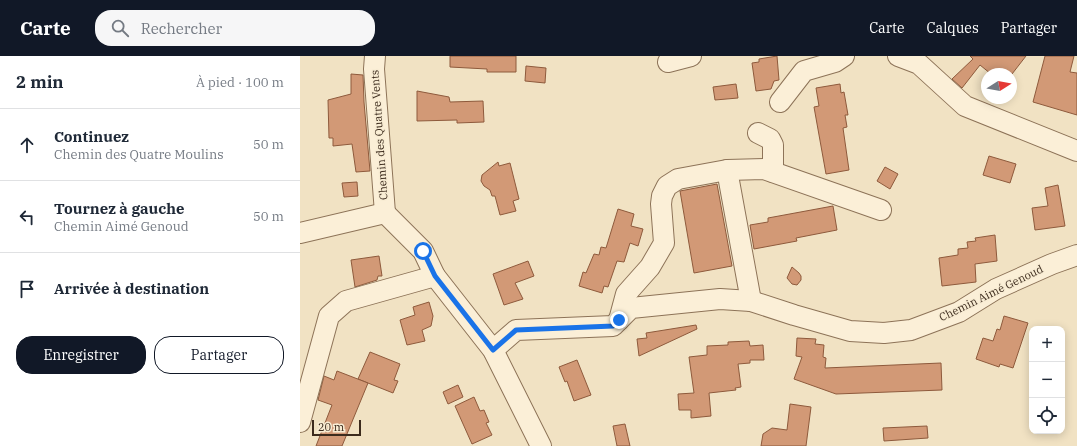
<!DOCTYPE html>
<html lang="fr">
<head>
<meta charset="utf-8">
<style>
	:root { --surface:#fff; --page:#f6f6f7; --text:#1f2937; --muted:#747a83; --line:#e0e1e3; --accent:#111827 }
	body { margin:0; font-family:"IBM Plex Serif",serif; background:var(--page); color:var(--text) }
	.controls { position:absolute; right:12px; bottom:12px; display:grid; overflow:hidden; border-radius:8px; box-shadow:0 2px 10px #0003 }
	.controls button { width:36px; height:36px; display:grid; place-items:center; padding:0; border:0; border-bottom:1px solid var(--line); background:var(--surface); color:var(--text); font:20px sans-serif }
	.compass { position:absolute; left:681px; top:12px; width:36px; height:36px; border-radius:50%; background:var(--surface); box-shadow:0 2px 10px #0003; rotate:79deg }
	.scale { position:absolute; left:12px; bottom:10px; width:49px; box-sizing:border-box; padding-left:4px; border:2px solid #3c2b1d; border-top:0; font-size:11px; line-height:14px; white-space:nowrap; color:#3c2b1d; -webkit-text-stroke:3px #f8ecd3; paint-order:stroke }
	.stop { position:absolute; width:12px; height:12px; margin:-9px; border:3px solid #1a73e8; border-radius:50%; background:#fff }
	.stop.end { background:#1a73e8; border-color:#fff; box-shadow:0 1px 4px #0008 }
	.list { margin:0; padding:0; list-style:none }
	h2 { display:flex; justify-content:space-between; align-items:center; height:52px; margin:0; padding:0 16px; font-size:17px }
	h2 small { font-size:13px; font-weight:400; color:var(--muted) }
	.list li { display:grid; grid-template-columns:26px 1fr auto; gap:12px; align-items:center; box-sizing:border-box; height:72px; padding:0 16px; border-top:1px solid var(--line) }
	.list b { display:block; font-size:15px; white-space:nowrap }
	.list p { margin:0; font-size:13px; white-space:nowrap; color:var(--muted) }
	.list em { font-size:13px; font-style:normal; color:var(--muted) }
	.actions { display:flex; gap:8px; padding:12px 16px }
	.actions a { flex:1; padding:9px 0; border:1px solid var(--accent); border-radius:16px; text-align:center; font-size:14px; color:var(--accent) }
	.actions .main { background:var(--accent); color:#fff }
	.icon { flex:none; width:22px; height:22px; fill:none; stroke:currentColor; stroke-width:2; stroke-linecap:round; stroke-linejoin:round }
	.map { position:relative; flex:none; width:777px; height:390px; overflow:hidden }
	header { display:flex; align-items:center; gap:24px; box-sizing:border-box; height:56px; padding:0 20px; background:var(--accent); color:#fff }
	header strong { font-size:19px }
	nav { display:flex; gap:22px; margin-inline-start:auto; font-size:14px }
	.search { width:280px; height:36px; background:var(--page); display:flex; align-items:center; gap:10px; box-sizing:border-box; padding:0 14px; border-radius:16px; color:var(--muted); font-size:15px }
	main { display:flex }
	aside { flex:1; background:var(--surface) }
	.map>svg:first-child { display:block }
	.building { fill:#d29976; stroke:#8e5a3c }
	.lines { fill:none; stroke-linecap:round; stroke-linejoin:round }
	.minor-casing { stroke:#8d7358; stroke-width:22 }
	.minor { stroke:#fbefd7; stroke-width:20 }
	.route { stroke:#1a73e8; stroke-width:5 }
	.labels { text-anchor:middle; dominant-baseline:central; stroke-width:3; stroke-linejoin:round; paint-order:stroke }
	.street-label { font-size:11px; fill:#3c2b1d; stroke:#f8ecd3 }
</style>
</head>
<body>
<header>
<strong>Carte</strong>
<div class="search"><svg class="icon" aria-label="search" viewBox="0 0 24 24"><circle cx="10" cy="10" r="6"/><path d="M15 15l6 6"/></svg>Rechercher</div>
<nav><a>Carte</a><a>Calques</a><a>Partager</a></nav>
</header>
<main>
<aside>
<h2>2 min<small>À pied · 100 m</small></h2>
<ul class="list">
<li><svg class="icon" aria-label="ahead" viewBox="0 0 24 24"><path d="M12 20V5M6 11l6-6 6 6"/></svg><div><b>Continuez</b><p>Chemin des Quatre Moulins</p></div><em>50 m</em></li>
<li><svg class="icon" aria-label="left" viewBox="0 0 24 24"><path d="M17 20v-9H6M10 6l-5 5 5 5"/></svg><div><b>Tournez à gauche</b><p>Chemin Aimé Genoud</p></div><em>50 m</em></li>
<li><svg class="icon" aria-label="arrive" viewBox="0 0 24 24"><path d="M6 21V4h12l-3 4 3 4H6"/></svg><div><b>Arrivée à destination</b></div></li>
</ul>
<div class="actions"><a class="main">Enregistrer</a><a>Partager</a></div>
</aside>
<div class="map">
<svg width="777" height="390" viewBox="0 0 777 390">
	<rect width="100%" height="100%" fill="#f1e2c3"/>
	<g class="building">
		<polygon points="150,0 216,0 216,16 187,16 187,13 150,11"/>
		<polygon points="477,0 479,24 474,25 471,33 456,35 452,7 459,6 459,3"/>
		<polygon points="670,0 726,0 712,18 691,18 680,9 662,32 652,23 673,3"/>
		<polygon points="745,0 774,0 770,16 777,17 777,59 733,46"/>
		<polygon points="226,10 246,12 245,27 225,25"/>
		<polygon points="51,18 63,19 64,46 70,115 56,116 52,88 33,90 33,82 29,82 28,44 51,38"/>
		<polygon points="436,28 438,42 415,44 413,31"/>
		<polygon points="540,28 541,37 544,36 548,59 545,59 547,71 543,72 549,114 526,118 514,51 519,50 516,32"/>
		<polygon points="117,35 149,41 150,46 183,45 184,66 157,67 157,64 117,65"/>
		<polygon points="689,100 716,108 710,127 683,119"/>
		<polygon points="198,106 199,110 210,107 219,143 213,145 216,155 200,159 195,140 192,140 190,134 184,130 181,125 182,119"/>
		<polygon points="585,111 598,118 590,133 577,125"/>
		<polygon points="57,126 58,140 44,141 42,127"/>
		<polygon points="417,128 432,210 394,217 380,135"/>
		<polygon points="758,129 765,170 735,174 732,152 748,150 745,132"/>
		<polygon points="533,150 537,174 496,182 497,185 454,193 450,169 468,166 468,162"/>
		<polygon points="318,153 334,158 331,170 343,173 338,190 330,187 324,206 317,205 308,231 304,230 302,237 279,230 283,216 286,217 294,198 299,199 301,191 306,192"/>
		<polygon points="695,179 697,205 675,208 676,226 642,230 639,202 658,199 658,193 668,192 667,186 676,185 675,182"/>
		<polygon points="79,200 82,220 78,220 77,224 55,231 51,204"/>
		<polygon points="228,205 234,220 215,227 223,243 204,249 193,218"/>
		<polygon points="492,211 499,217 501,220 501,224 497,229 492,228 487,222"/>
		<polygon points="129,246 133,260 131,270 122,274 125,285 107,289 100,264 115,259 113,251"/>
		<polygon points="704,260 728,267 713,312 700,308 699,311 676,303 683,282 693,285 697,273 700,274"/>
		<polygon points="396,269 397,273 339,300 337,283 347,282 346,277"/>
		<polygon points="497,282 516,283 515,288 524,289 523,301 526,302 525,312 641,307 642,334 536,338 494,323 502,301 496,300"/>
		<polygon points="449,285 450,290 463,289 464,304 450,304 450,307 438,308 441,331 435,332 436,334 409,337 411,360 391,362 391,354 379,354 378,338 394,337 389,301 407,299 407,290 428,289 428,286"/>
		<polygon points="70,296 100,308 94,324 98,325 93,337 58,323"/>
		<polygon points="277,304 291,339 274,345 267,325 265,326 259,311"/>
		<polygon points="37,315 68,327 42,390 16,390 32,349 18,344 24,320 34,324"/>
		<polygon points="158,329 163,341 148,348 143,336"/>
		<polygon points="174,341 180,355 184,354 189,366 186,367 192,379 172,388 155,350"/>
		<polygon points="490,348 511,351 506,390 461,390 463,378 472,372 487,374"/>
		<polygon points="325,368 330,390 317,390 313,370"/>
		<polygon points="627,370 628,382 584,385 583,372"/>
	</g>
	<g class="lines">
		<defs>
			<g id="minor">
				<polyline points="75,0 74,13 85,157"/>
				<polyline points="598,0 619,8 665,50 777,95"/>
				<polyline points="368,6 391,0"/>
				<polyline points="480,46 504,15 535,6 544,0"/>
				<polyline points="458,77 470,83 473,89 473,116"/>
				<polyline points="427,114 451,245"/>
				<polyline points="85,157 123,195 135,220 193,294 241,390"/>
				<polyline points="0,177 85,157"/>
				<polyline points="319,264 326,238 350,211 364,187 361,148 362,140 367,130 378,123 427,114 464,113 581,154"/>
				<polyline points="193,294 216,274 313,270 331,252 420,243 451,245 494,259 550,275 584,277 611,274 659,256 696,233 752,208 777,199"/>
				<polyline points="0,366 29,260 46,245 135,220"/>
			</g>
		</defs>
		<use href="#minor" class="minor-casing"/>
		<use href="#minor" class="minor"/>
	</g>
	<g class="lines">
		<polyline class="route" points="123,195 135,220 193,294 216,274 313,270 319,264"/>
	</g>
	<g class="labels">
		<g class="street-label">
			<text transform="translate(79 79) rotate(-94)">Chemin des Quatre Vents</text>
			<text transform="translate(691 237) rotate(-26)">Chemin Aimé Genoud</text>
		</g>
	</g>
</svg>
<div class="controls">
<button>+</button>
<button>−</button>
<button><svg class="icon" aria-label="locate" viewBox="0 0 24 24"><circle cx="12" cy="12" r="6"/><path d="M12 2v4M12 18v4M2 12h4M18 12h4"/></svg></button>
</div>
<svg class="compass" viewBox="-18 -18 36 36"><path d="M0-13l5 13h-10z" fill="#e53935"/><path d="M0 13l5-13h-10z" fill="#747a83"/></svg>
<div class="scale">20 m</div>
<div class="stop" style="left:123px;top:195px"></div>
<div class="stop end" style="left:319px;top:264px"></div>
</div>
</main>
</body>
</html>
